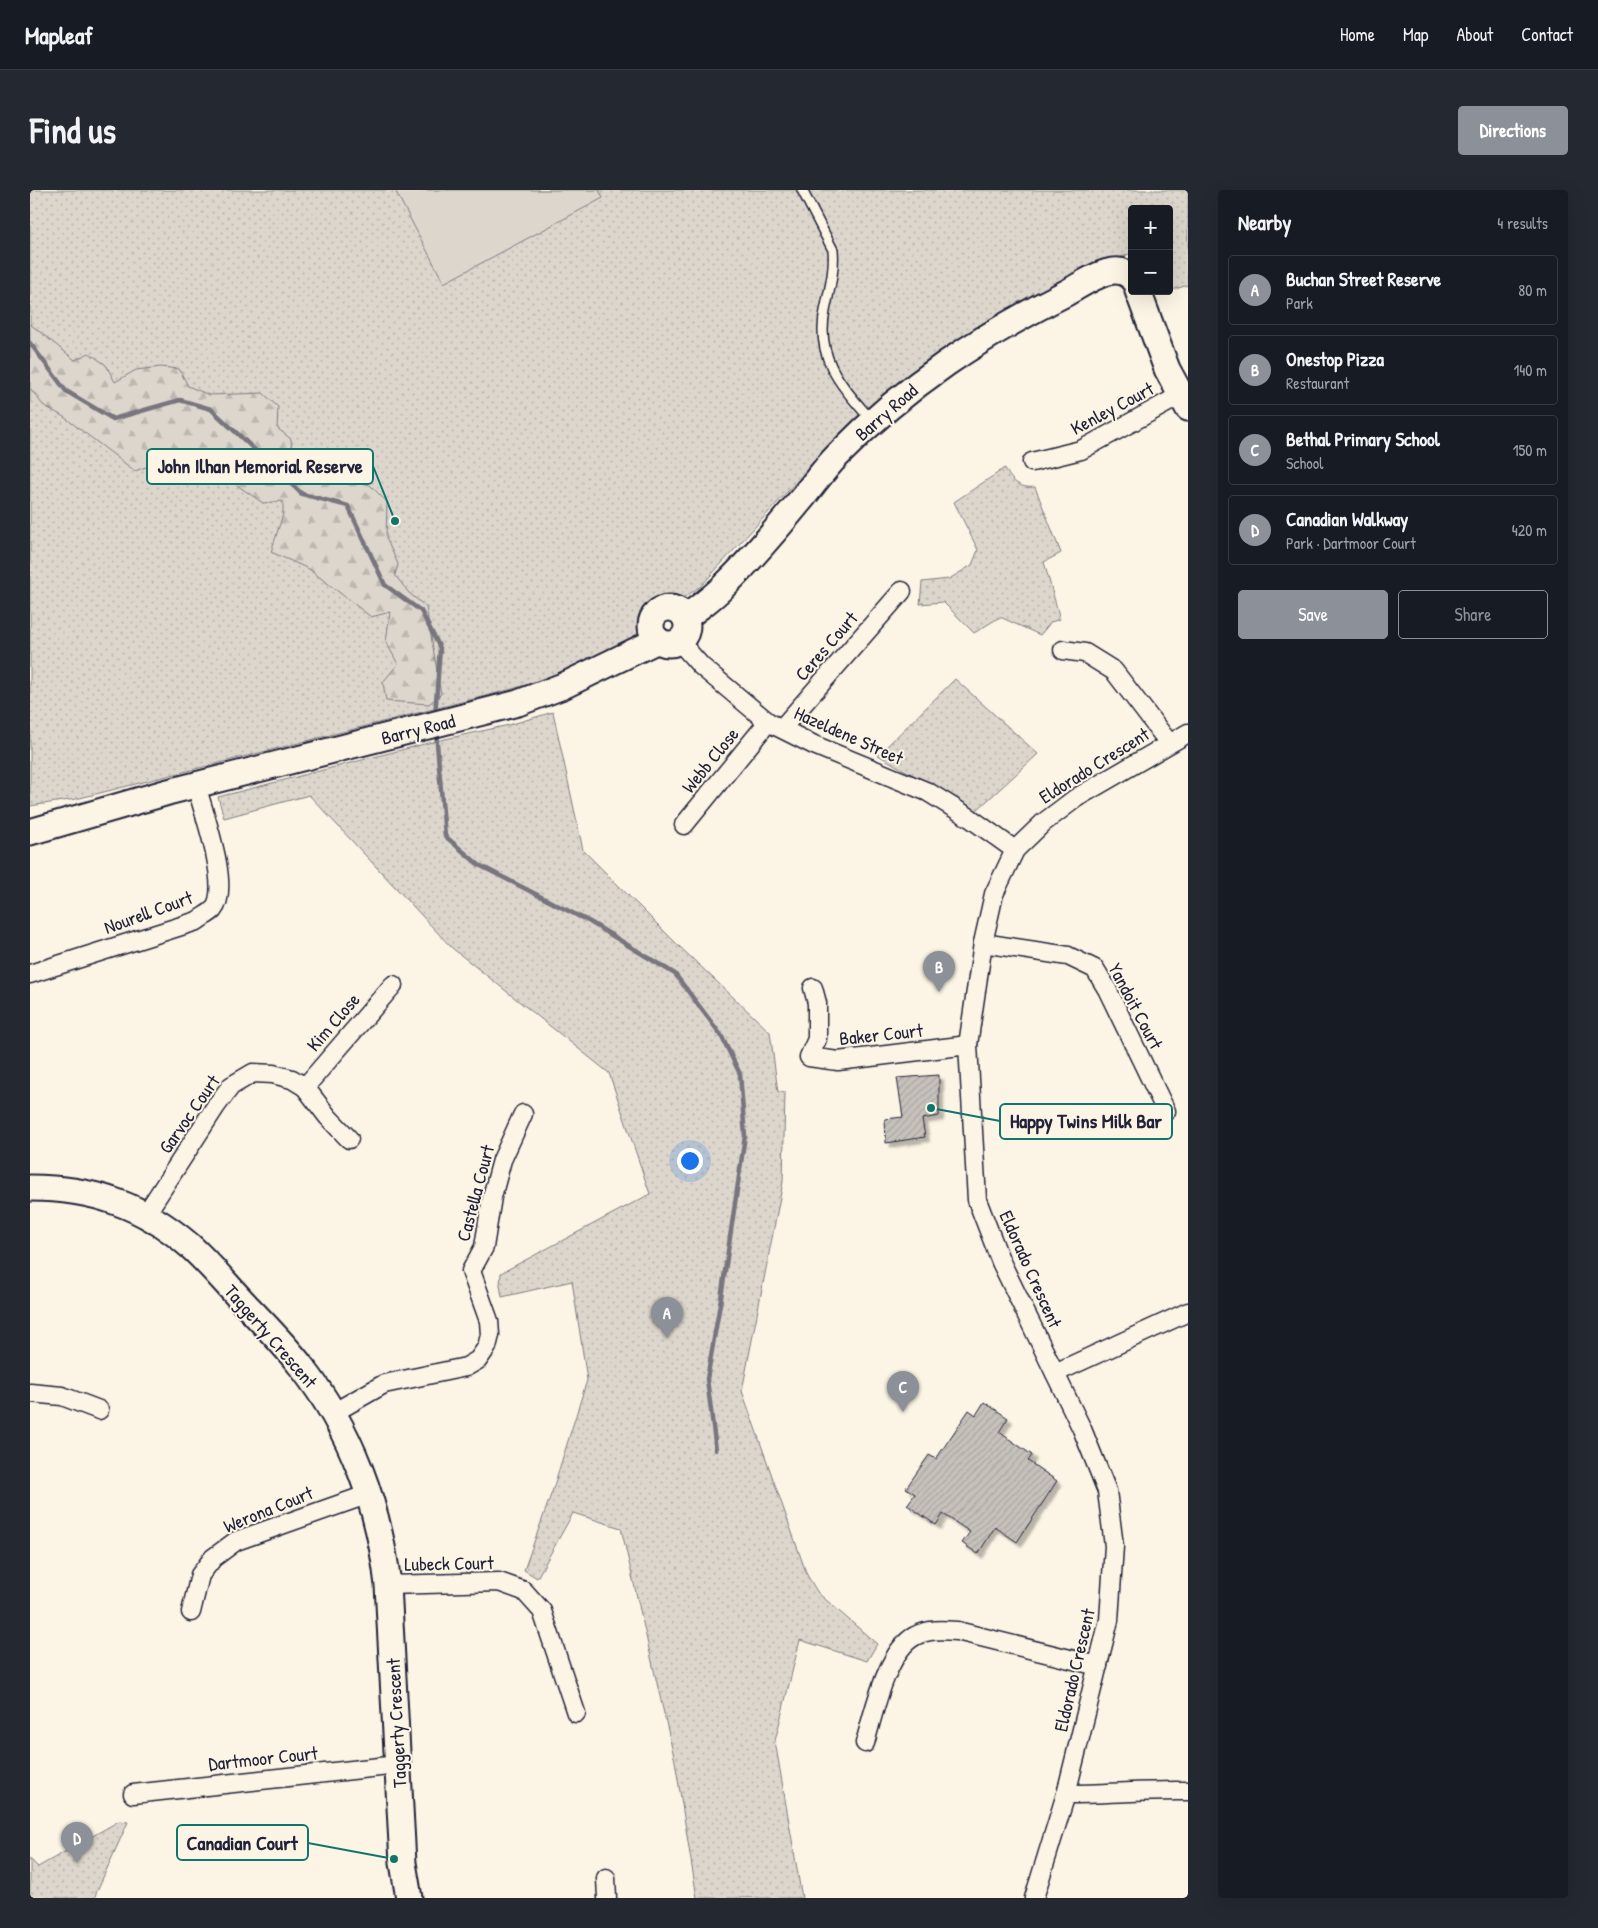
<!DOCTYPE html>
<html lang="en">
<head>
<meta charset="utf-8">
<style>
	:root { --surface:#171b24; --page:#242831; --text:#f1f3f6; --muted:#9ea1a6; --line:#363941; --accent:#8c9099 }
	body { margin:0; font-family:"Patrick Hand",sans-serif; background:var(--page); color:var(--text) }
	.controls { position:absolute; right:15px; top:15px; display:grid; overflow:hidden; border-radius:5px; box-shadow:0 5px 20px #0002 }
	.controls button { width:45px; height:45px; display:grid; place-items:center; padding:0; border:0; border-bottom:1px solid var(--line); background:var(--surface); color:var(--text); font:25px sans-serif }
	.you { position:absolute; left:659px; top:970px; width:18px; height:18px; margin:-12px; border:4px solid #fff; border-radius:50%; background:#1a73e8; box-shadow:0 0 0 8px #1a73e833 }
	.badge { display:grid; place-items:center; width:32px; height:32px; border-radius:50%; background:var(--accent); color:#fff; font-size:16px; font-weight:700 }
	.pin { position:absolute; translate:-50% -41px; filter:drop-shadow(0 1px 2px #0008) }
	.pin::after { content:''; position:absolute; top:26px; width:18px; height:15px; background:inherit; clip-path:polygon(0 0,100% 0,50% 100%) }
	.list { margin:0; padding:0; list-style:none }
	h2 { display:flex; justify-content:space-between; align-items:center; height:65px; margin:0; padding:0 20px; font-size:21px }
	h2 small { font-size:16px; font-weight:400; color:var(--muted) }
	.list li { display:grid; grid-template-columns:32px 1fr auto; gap:15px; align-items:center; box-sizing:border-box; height:70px; margin:0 10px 10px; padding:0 10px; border:1px solid var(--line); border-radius:5px }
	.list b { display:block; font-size:19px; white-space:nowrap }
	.list p { margin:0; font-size:16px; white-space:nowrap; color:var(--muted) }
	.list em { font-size:16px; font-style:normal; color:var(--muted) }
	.actions { display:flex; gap:10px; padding:15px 20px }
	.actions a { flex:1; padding:11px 0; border:1px solid var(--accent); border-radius:5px; text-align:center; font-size:18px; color:var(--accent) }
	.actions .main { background:var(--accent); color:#fff }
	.map { position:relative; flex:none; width:1158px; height:1708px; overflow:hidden; border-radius:5px }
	header { display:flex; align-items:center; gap:30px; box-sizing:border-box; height:70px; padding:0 25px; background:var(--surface); border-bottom:1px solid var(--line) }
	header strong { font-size:24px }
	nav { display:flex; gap:28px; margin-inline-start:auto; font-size:18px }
	.intro { display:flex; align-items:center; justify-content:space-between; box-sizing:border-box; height:120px; padding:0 30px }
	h1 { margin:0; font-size:35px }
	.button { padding:12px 22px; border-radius:5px; background:var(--accent); color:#fff; font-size:18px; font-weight:700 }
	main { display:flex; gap:30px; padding:0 30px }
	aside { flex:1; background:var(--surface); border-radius:5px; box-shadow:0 5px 20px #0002 }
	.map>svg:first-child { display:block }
	.grass { fill:url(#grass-dots); stroke:#7f7c84 }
	.forest { fill:url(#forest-firs); stroke:#7f7c84 }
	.pitch { fill:#dcd6cc; stroke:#7f7c84 }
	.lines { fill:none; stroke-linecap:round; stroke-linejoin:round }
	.stream { stroke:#78757e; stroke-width:4.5 }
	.building { fill:url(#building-hatch); stroke:#22223b; filter:url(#shadow) }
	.lane-casing { stroke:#22223b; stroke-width:12 }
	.street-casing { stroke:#22223b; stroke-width:21 }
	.secondary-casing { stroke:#22223b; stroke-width:29 }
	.lane { stroke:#fcf5e5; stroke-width:9 }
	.street { stroke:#fcf5e5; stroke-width:18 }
	.secondary { stroke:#fcf5e5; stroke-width:25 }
	.labels { text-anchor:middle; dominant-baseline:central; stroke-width:4; stroke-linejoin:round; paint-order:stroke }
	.street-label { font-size:19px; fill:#22223b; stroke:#fcf5e5 }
	.leader { fill:none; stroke:#0f766e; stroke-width:2 }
	.callout-dot { fill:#0f766e; stroke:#fcf5e5; stroke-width:2 }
	.callout { fill:#fcf5e5; stroke:#0f766e; stroke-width:2 }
	.callout-label { font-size:20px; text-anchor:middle; font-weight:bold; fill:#22223b }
</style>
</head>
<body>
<header>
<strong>Mapleaf</strong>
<nav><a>Home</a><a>Map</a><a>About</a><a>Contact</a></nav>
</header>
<div class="intro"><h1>Find us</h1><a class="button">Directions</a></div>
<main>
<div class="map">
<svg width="1158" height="1708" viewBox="0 0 1158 1708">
	<defs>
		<pattern id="grass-dots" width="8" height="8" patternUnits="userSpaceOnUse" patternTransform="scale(1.25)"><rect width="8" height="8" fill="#dcd6cc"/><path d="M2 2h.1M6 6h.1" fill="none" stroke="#bcb7b0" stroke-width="1.8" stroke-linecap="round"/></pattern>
		<pattern id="forest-firs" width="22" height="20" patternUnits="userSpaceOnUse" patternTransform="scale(1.25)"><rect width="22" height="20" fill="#dcd6cc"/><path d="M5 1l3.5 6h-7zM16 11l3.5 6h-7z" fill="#bcb7b0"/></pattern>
		<pattern id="building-hatch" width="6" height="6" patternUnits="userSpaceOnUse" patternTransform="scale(1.25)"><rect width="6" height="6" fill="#c6c1bb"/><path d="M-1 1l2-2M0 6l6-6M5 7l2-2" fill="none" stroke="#aaa6a2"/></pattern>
		<filter id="shadow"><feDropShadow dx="4.5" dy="4.5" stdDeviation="1" flood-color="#0004"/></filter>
	</defs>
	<rect width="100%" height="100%" fill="#fcf5e5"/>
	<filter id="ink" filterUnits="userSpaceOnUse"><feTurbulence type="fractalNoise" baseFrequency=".02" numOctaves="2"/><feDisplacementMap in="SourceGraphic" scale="10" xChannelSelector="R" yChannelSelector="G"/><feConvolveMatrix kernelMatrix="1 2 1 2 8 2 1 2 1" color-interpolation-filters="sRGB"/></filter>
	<g filter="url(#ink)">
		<g class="grass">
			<polygon points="0,0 1158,0 1158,95 1139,101 1139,19 1102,19 1102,63 1060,79 857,204 790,266 670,397 648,411 628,414 619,422 613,441 534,483 479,500 46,609 0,616"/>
			<path d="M975,278C981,291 990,299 1005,297L1031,363L1014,372L1030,429L1021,432L1010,445L970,427L944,443L913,412L890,414L892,392L919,389L942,375L948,360L924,312Z"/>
			<polygon points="925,489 1008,564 946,621 848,565"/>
			<polygon points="523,522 553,660 649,756 740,842 748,902 755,902 753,992 712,1201 777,1385 788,1403 847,1454 837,1471 770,1450 745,1551 772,1708 667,1708 645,1571 591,1338 543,1323 507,1388 494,1380 523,1299 557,1190 542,1091 472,1107 470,1095 471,1083 620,1004 579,883 422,758 279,605 194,628 188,607 406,551 479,535"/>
			<polygon points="89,1631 98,1632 66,1703 65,1708 0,1708 0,1669 8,1677"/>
		</g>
		<polygon class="forest" points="0,134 45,170 59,163 76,175 85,192 106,180 131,177 149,179 158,196 179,205 233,203 248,217 247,238 261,249 262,267 276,274 271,291 288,280 305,279 323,291 340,295 357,312 356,348 368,374 365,385 379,403 396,417 411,504 399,514 356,511 353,492 368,474 356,452 360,422 341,427 279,379 241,362 253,324 253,311 233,313 185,280 176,279 133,293 132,271 105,281 34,227 13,215 0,198"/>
		<polygon class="pitch" points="365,0 569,0 573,8 414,93"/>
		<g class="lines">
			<g class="stream">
				<polyline points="0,153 36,201 83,229 150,210 181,219 272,304 318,316 355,395 391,421 410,458 405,526"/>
				<polyline points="406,542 415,646 449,675 560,732 645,784 691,845 710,884 715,946 691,1108 677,1189 686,1260"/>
			</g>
		</g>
		<g class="building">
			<polygon points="909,885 909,926 892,929 895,947 856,953 855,929 873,927 867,888"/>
			<polygon points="954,1212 978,1228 969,1242 1002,1265 998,1271 1027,1291 987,1352 965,1337 948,1364 932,1353 940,1342 913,1324 906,1335 877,1315 885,1304 876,1298 899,1265 906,1269 939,1220 946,1225"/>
		</g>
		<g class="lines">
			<defs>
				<path id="lane" d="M772,0L803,60C805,80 799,101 795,121C785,170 813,197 842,231"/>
				<g id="street">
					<polyline points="1002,272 1051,260 1151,205"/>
					<polyline points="649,451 671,476 738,532 784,555 898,602 940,628 985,660"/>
					<polyline points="1033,460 1055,463 1084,481 1139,553"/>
					<polyline points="752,538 872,401"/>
					<polyline points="654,635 738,532"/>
					<polyline points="953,753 1038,766 1065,779 1077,799 1136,921"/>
					<path d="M0,784L167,731C172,727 179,724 183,720C202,699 173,621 166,595"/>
					<polyline points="783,798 787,813 787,849 779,867 808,871 938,855"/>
					<polyline points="275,897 363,795"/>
					<polyline points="116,1024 186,916 201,896 223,883 243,884 262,889 275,897 298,927 319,949"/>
					<polyline points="1025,1183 1158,1122"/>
					<polyline points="0,1203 32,1206 69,1220"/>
					<polyline points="303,1223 354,1194 436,1177 448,1170 457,1157 460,1145 459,1131 441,1081 454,1057 462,1007 472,970 493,924"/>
					<polyline points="358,1395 469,1392 494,1401 512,1421 546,1523"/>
					<polyline points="161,1422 170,1385 183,1368 206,1351 339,1304"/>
					<path d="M835,1553C843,1525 857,1460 885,1446C898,1439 912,1440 927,1441L1068,1476"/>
					<polyline points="103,1604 368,1575"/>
					<path d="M1036,1604C1077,1604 1117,1600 1158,1601"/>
					<polyline points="576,1688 577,1708"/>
					<polyline points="1004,1708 1036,1604 1079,1430 1084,1356 1077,1301 1052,1239 971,1072 947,1010 938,855 953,753 964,704 985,660 1013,633 1046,608 1158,543"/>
				</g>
				<g id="secondary">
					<polyline points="1108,101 1137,179 1158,218"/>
					<circle cx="639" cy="436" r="18"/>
					<path d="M655,428C669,417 684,407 696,394C724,367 749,336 774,306C785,292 795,278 808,265C876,195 951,146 1038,102C1055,93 1086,69 1102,88"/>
					<polyline points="0,642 138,602 488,513 533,496 628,450"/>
					<path d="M0,998C62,998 113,1015 160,1056C180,1074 197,1095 215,1114C234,1134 254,1154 271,1176C321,1239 349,1316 358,1395L373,1673L379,1708"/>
				</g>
			</defs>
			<use href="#lane" class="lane-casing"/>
			<use href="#street" class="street-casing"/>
			<use href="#secondary" class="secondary-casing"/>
			<use href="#lane" class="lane"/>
			<use href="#street" class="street"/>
			<use href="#secondary" class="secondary"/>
		</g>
	</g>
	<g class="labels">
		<g class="street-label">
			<text transform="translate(1082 218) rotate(-28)">Kenley Court</text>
			<text transform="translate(856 222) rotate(-41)">Barry Road</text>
			<text transform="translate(796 456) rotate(-49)">Ceres Court</text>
			<text transform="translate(388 539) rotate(-14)">Barry Road</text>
			<text transform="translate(819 545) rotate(24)">Hazeldene Street</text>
			<text transform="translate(680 570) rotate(-51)">Webb Close</text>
			<text transform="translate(1064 575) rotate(-32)">Eldorado Crescent</text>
			<text transform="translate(118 722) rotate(-20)">Nourell Court</text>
			<text transform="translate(1106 816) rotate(62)">Yandoit Court</text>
			<text transform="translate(303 832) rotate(-49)">Kim Close</text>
			<text transform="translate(851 844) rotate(-6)">Baker Court</text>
			<text transform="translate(159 924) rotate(-55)">Garvoc Court</text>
			<text transform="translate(445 1003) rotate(-75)">Castella Court</text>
			<text transform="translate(1001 1079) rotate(66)">Eldorado Crescent</text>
			<text transform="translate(241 1146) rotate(49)">Taggerty Crescent</text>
			<text transform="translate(238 1319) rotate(-22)">Werona Court</text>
			<text transform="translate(419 1373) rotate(-1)">Lubeck Court</text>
			<text transform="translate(1044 1480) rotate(-77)">Eldorado Crescent</text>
			<text transform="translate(366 1533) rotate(-93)">Taggerty Crescent</text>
			<text transform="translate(233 1568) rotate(-6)">Dartmoor Court</text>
		</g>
	</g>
	<path class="leader" d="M365 331L343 276M901 918L970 931M364 1669L278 1653"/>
	<g class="callout-dot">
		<circle cx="365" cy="331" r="5"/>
		<circle cx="901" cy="918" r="5"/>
		<circle cx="364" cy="1669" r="5"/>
	</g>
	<g class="callout">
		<rect x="117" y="259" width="226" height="35" rx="5"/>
		<rect x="970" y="914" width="172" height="35" rx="5"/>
		<rect x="147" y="1635" width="131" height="35" rx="5"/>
	</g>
	<g class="callout-label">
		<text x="230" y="283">John Ilhan Memorial Reserve</text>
		<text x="1056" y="938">Happy Twins Milk Bar</text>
		<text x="212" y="1660">Canadian Court</text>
	</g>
</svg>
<div class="controls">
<button>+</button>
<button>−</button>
</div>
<div class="you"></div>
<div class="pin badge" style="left:637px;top:1148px">A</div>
<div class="pin badge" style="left:909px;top:802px">B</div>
<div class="pin badge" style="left:873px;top:1222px">C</div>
<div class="pin badge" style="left:47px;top:1673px">D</div>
</div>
<aside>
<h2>Nearby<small>4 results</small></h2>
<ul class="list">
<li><span class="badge">A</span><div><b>Buchan Street Reserve</b><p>Park</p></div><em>80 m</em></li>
<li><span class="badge">B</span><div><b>Onestop Pizza</b><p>Restaurant</p></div><em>140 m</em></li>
<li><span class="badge">C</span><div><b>Bethal Primary School</b><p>School</p></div><em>150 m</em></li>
<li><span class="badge">D</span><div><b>Canadian Walkway</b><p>Park · Dartmoor Court</p></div><em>420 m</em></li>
</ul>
<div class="actions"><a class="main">Save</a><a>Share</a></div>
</aside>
</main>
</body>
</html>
